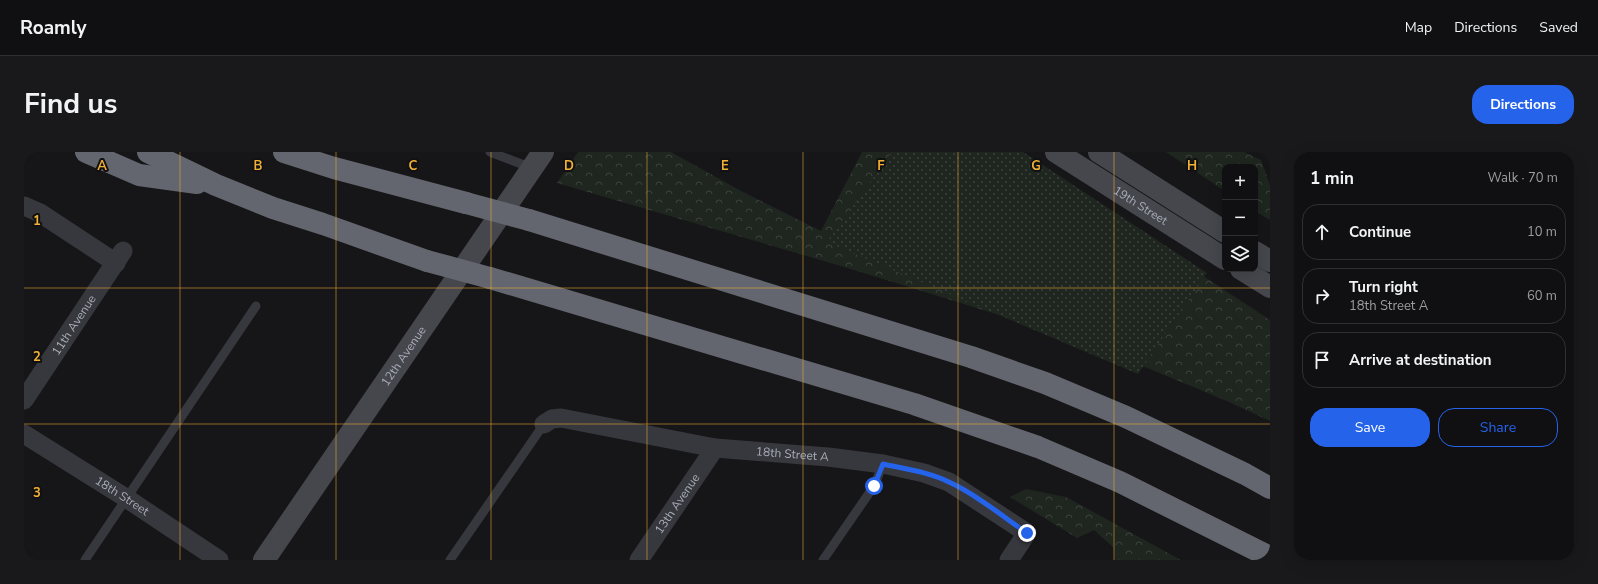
<!DOCTYPE html>
<html lang="en">
<head>
<meta charset="utf-8">
<style>
	:root { --surface:#101012; --page:#19191b; --text:#f1f3f6; --muted:#9c9d9f; --line:#303032; --accent:#2563eb }
	body { margin:0; font-family:"Nunito Sans",sans-serif; background:var(--page); color:var(--text) }
	.controls { position:absolute; right:12px; top:12px; display:grid; overflow:hidden; border-radius:8px; box-shadow:0 4px 16px #0002 }
	.controls button { width:36px; height:36px; display:grid; place-items:center; padding:0; border:0; border-bottom:1px solid var(--line); background:var(--surface); color:var(--text); font:20px sans-serif }
	.stop { position:absolute; width:12px; height:12px; margin:-9px; border:3px solid #2563eb; border-radius:50%; background:#fff }
	.stop.end { background:#2563eb; border-color:#fff; box-shadow:0 1px 4px #0008 }
	.list { margin:0; padding:0; list-style:none }
	h2 { display:flex; justify-content:space-between; align-items:center; height:52px; margin:0; padding:0 16px; font-size:17px }
	h2 small { font-size:13px; font-weight:400; color:var(--muted) }
	.list li { display:grid; grid-template-columns:26px 1fr auto; gap:12px; align-items:center; box-sizing:border-box; height:56px; margin:0 8px 8px; padding:0 8px; border:1px solid var(--line); border-radius:16px }
	.list b { display:block; font-size:15px; white-space:nowrap }
	.list p { margin:0; font-size:13px; white-space:nowrap; color:var(--muted) }
	.list em { font-size:13px; font-style:normal; color:var(--muted) }
	.actions { display:flex; gap:8px; padding:12px 16px }
	.actions a { flex:1; padding:9px 0; border:1px solid var(--accent); border-radius:16px; text-align:center; font-size:14px; color:var(--accent) }
	.actions .main { background:var(--accent); color:#fff }
	.icon { flex:none; width:22px; height:22px; fill:none; stroke:currentColor; stroke-width:2; stroke-linecap:round; stroke-linejoin:round }
	.map { position:relative; flex:none; width:1246px; height:408px; overflow:hidden; border-radius:16px }
	header { display:flex; align-items:center; gap:24px; box-sizing:border-box; height:56px; padding:0 20px; background:var(--surface); border-bottom:1px solid var(--line) }
	header strong { font-size:19px }
	nav { display:flex; gap:22px; margin-inline-start:auto; font-size:14px }
	.intro { display:flex; align-items:center; justify-content:space-between; box-sizing:border-box; height:96px; padding:0 24px }
	h1 { margin:0; font-size:28px }
	.button { padding:10px 18px; border-radius:16px; background:var(--accent); color:#fff; font-size:14px; font-weight:700 }
	main { display:flex; gap:24px; padding:0 24px }
	aside { flex:1; background:var(--surface); border-radius:16px; box-shadow:0 4px 16px #0002 }
	.map>svg:first-child { display:block }
	.forest { fill:url(#forest-crowns) }
	.park { fill:url(#park-dots) }
	.lines { fill:none; stroke-linecap:round; stroke-linejoin:round }
	.lane { stroke:#37383d; stroke-width:9 }
	.street { stroke:#37383d; stroke-width:19 }
	.secondary { stroke:#45474d; stroke-width:22 }
	.highway { stroke:#63666e; stroke-width:22 }
	.highway-bridge { stroke:#63666e; stroke-width:22 }
	.route { stroke:#2563eb; stroke-width:5 }
	.grid { fill:none; stroke:#f2b134; stroke-width:1; stroke-opacity:0.55 }
	.labels { text-anchor:middle; dominant-baseline:central; stroke-width:4; stroke-linejoin:round; paint-order:stroke }
	.street-label { font-size:12px; fill:#a8adb8; stroke:#111113 }
	.grid-label { font-size:13px; text-anchor:middle; font-weight:bold; fill:#f2b134; stroke:#111113; stroke-width:4; stroke-linejoin:round; paint-order:stroke }
</style>
</head>
<body>
<header>
<strong>Roamly</strong>
<nav><a>Map</a><a>Directions</a><a>Saved</a></nav>
</header>
<div class="intro"><h1>Find us</h1><a class="button">Directions</a></div>
<main>
<div class="map">
<svg width="1246" height="408" viewBox="0 0 1246 408">
	<defs>
		<pattern id="forest-crowns" width="20" height="18" patternUnits="userSpaceOnUse"><rect width="20" height="18" fill="#1e261f"/><path d="M2 6a3 3 0 1 1 6 0M12 15a3 3 0 1 1 6 0" fill="none" stroke="#3c433d"/></pattern>
		<pattern id="park-dots" width="8" height="8" patternUnits="userSpaceOnUse"><rect width="8" height="8" fill="#1e261f"/><path d="M2 2h.1M6 6h.1" fill="none" stroke="#3c433d" stroke-width="1.8" stroke-linecap="round"/></pattern>
	</defs>
	<rect width="100%" height="100%" fill="#161618"/>
	<g class="forest">
		<polygon points="554,0 647,0 717,39 797,79 838,0 991,0 1246,168 1246,269 1203,249 1056,188 817,114 533,31"/>
		<polygon points="1142,0 1220,0 1237,8 1246,33 1246,68 1231,59 1231,15 1201,15 1201,39"/>
		<polygon points="1002,337 1042,345 1157,408 1091,408 1090,396 1070,378 1053,386 986,345"/>
	</g>
	<polygon class="park" points="868,0 999,0 1183,121 1114,222 803,90"/>
	<g class="lines">
		<g class="lane">
			<polyline points="466,0 508,16"/>
			<polyline points="61,408 232,154"/>
			<polyline points="426,408 520,272"/>
			<polyline points="799,408 850,334 859,312"/>
		</g>
		<g class="street">
			<polyline points="0,54 16,61 92,111"/>
			<path id="s1" d="M0,248L99,99"/>
			<path id="s2" d="M520,272L528,267L537,266L691,296L804,305L859,312L900,321L925,330L1003,381L985,408"/>
			<path id="s3" d="M0,282L102,346L195,408"/>
			<path id="s4" d="M615,408L691,296"/>
		</g>
		<g class="secondary">
			<path id="s5" d="M1032,0L1201,107"/>
			<polyline points="1075,0 1201,80"/>
			<polyline points="1231,100 1246,109"/>
			<polyline points="1217,117 1246,135"/>
			<path id="s6" d="M240,408L519,0"/>
		</g>
		<g class="highway">
			<polyline points="62,0 115,23 173,31"/>
			<polyline points="124,0 192,33 249,56 299,72 403,109"/>
			<polyline points="260,0 310,16 442,51"/>
			<polyline points="505,68 947,205 1021,231 1102,265 1221,322 1246,336"/>
			<polyline points="466,126 890,252 1014,295 1096,330 1246,405"/>
		</g>
		<g class="highway-bridge">
			<polyline points="442,51 505,68"/>
			<polyline points="403,109 466,126"/>
		</g>
	</g>
	<g class="lines">
		<path class="route" d="M850,334L859,312C881,317 905,320 925,330C953,343 978,364 1003,381"/>
	</g>
	<path class="grid" d="M156,0V408M312,0V408M467,0V408M623,0V408M779,0V408M934,0V408M1090,0V408M0,136H1246M0,272H1246"/>
	<g class="labels">
		<g class="street-label">
			<text stroke="none"><textPath href="#s5" startOffset="100">19th Street</textPath></text>
			<text stroke="none"><textPath href="#s1" startOffset="90">11th Avenue</textPath></text>
			<text stroke="none"><textPath href="#s6" startOffset="247">12th Avenue</textPath></text>
			<text stroke="none"><textPath href="#s2" startOffset="253">18th Street A</textPath></text>
			<text stroke="none"><textPath href="#s3" startOffset="116">18th Street</textPath></text>
			<text stroke="none"><textPath href="#s4" startOffset="68">13th Avenue</textPath></text>
		</g>
	</g>
	<g class="grid-label">
		<text x="78" y="18">A</text>
		<text x="234" y="18">B</text>
		<text x="389" y="18">C</text>
		<text x="545" y="18">D</text>
		<text x="701" y="18">E</text>
		<text x="857" y="18">F</text>
		<text x="1012" y="18">G</text>
		<text x="1168" y="18">H</text>
		<text x="13" y="73">1</text>
		<text x="13" y="209">2</text>
		<text x="13" y="345">3</text>
	</g>
</svg>
<div class="controls">
<button>+</button>
<button>−</button>
<button><svg class="icon" aria-label="layers" viewBox="0 0 24 24"><path d="M12 4l9 5-9 5-9-5zM3 14l9 5 9-5"/></svg></button>
</div>
<div class="stop" style="left:850px;top:334px"></div>
<div class="stop end" style="left:1003px;top:381px"></div>
</div>
<aside>
<h2>1 min<small>Walk · 70 m</small></h2>
<ul class="list">
<li><svg class="icon" aria-label="ahead" viewBox="0 0 24 24"><path d="M12 20V5M6 11l6-6 6 6"/></svg><div><b>Continue</b></div><em>10 m</em></li>
<li><svg class="icon" aria-label="right" viewBox="0 0 24 24"><path d="M7 20v-9h11M14 6l5 5-5 5"/></svg><div><b>Turn right</b><p>18th Street A</p></div><em>60 m</em></li>
<li><svg class="icon" aria-label="arrive" viewBox="0 0 24 24"><path d="M6 21V4h12l-3 4 3 4H6"/></svg><div><b>Arrive at destination</b></div></li>
</ul>
<div class="actions"><a class="main">Save</a><a>Share</a></div>
</aside>
</main>
</body>
</html>
